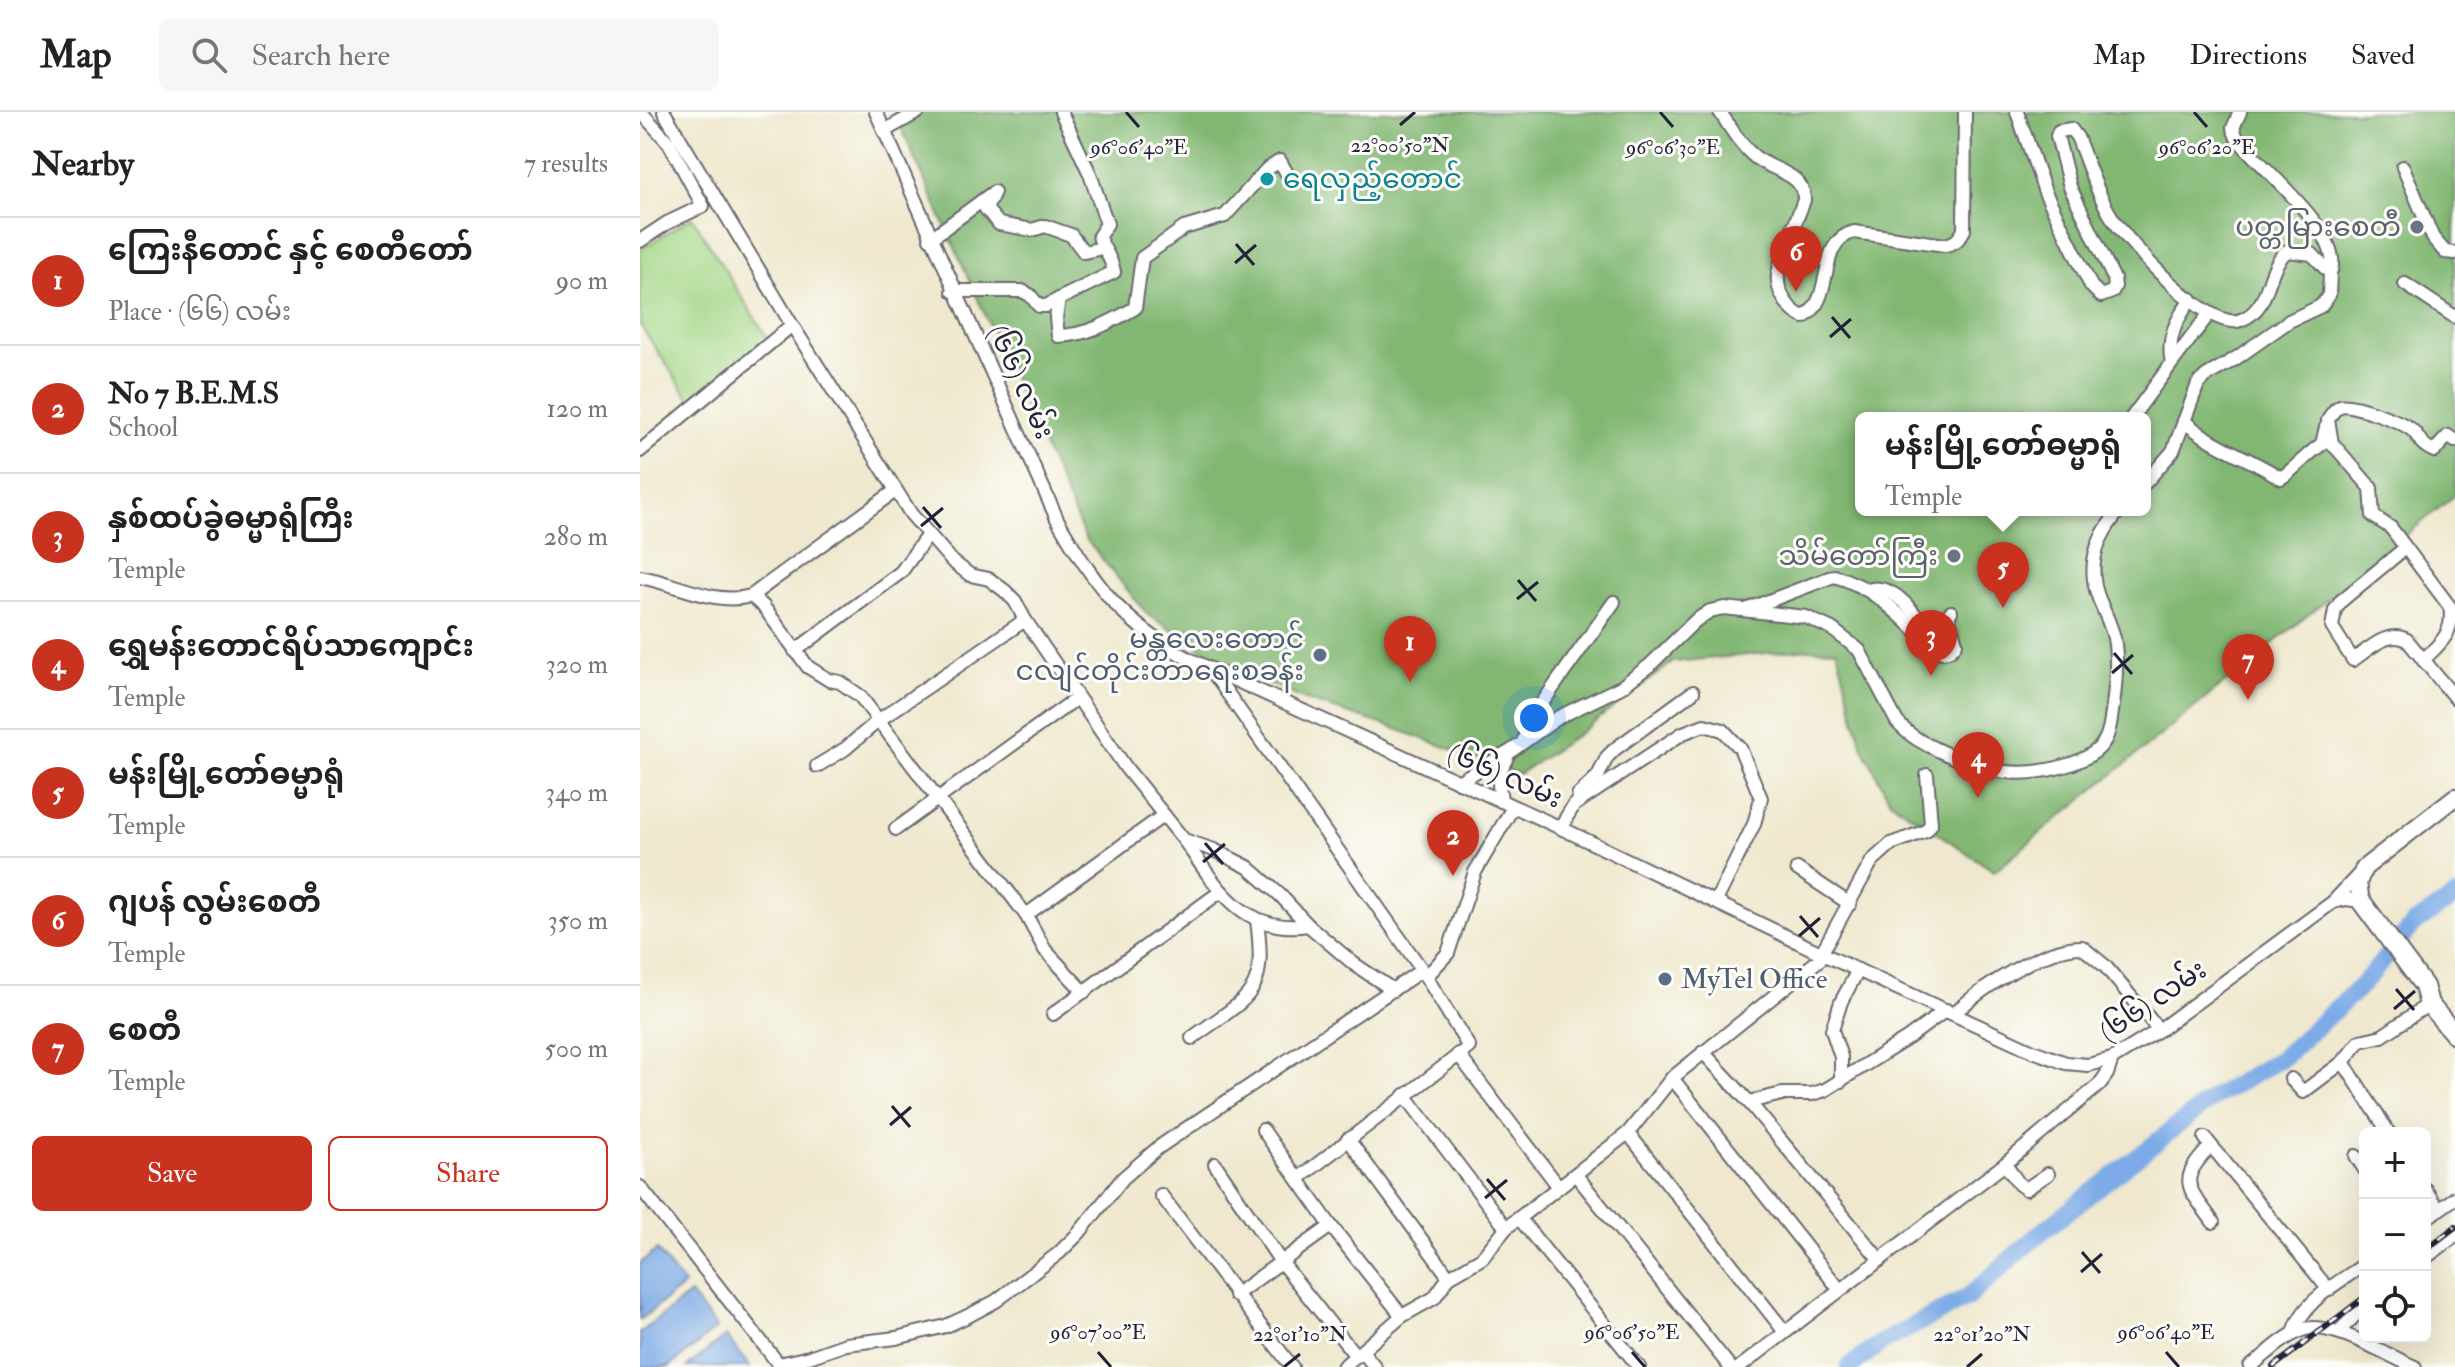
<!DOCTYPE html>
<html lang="en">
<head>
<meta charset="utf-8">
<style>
	:root { --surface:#fff; --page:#f6f6f6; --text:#222; --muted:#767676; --line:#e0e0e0; --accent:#c8321e }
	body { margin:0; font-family:"IM FELL Double Pica","Noto Sans Myanmar",serif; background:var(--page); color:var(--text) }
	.controls { position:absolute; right:24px; bottom:24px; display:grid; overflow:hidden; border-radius:12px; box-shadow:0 8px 32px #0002 }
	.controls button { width:72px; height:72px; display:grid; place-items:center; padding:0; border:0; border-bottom:2px solid var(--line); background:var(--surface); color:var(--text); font:40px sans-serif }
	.you { position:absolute; left:894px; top:606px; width:28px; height:28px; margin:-20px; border:6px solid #fff; border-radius:50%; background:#1a73e8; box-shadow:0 0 0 12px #1a73e833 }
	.badge { display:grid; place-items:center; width:52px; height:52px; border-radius:50%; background:var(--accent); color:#fff; font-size:26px; font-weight:700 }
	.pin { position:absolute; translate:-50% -66px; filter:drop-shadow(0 2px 4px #0008) }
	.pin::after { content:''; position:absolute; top:42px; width:28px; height:24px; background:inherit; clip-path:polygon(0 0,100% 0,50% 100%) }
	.popup { position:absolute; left:1215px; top:300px; width:296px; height:104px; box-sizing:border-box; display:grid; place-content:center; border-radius:12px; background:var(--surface); filter:drop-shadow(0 2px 6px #0005); font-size:26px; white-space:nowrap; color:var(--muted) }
	.popup b { font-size:30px; color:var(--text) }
	.popup::after { content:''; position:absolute; left:50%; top:100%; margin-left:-16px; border:16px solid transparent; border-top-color:var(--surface) }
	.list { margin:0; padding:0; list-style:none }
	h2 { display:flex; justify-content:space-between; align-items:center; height:104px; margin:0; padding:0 32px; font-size:34px }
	h2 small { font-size:26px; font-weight:400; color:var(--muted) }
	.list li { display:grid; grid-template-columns:52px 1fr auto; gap:24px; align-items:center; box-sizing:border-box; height:128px; padding:0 32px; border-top:2px solid var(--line) }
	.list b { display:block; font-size:30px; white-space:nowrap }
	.list p { margin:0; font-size:26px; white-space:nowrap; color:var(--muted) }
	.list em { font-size:26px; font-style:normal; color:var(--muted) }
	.actions { display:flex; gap:16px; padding:24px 32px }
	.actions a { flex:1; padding:18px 0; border:2px solid var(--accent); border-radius:12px; text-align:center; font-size:28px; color:var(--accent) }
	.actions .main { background:var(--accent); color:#fff }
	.icon { flex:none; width:44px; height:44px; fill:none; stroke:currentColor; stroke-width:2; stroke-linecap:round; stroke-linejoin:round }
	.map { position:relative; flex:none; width:1815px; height:1255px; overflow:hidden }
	header { display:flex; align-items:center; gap:48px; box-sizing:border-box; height:112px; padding:0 40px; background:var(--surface); border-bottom:2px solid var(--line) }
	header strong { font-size:38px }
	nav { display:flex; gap:44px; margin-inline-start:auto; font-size:28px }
	.search { width:560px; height:72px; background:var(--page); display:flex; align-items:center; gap:20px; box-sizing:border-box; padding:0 28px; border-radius:12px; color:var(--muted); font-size:30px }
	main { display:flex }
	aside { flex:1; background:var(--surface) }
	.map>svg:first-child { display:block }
	.green { fill:#a2d685; stroke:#627c60; stroke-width:2 }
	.forest { fill:#81b772; stroke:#526c56; stroke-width:2; fill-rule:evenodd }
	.water { fill:#7dabe7; stroke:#506691; stroke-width:2 }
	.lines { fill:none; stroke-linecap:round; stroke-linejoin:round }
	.river { stroke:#7dabe7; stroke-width:18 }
	.minor-casing { stroke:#6a676e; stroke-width:16 }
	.major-casing { stroke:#6a676e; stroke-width:20 }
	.highway-casing { stroke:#6a676e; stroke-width:22 }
	.minor { stroke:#fff; stroke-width:12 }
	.major { stroke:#fff; stroke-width:16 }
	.highway { stroke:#fff; stroke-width:18 }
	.rail-casing { stroke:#22223b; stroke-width:6 }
	.rail { stroke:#fdfcf7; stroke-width:3; stroke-dasharray:9; stroke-linecap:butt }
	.ticks { fill:none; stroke:#22223b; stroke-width:3 }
	.culture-dot { fill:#0f9aa8; stroke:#fdfcf7; stroke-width:3 }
	.worship-dot { fill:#6b7280; stroke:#fdfcf7; stroke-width:3 }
	.service-dot { fill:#5c6f8a; stroke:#fdfcf7; stroke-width:3 }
	.labels { text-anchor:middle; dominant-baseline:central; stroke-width:6; stroke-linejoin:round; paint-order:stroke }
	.culture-label { font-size:28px; fill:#0d838f; stroke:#fdfcf7; text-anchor:start }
	.worship-label { font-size:28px; fill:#5b616d; stroke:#fdfcf7; text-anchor:end }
	.street-label { font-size:28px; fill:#22223b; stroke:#fdfcf7 }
	.service-label { font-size:28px; fill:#4e5e75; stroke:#fdfcf7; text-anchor:end }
	.ticks-label { font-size:20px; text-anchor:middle; fill:#22223b; stroke:#fdfcf7; stroke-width:6; stroke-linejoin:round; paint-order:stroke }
</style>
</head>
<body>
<header>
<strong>Map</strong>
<div class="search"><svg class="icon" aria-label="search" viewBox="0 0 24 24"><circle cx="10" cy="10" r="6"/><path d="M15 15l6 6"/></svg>Search here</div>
<nav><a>Map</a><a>Directions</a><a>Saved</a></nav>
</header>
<main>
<aside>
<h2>Nearby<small>7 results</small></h2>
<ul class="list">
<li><span class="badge">1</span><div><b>ကြေးနီတောင် နှင့် စေတီတော်</b><p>Place · (၆၆) လမ်း</p></div><em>90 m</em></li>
<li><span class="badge">2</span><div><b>No 7 B.E.M.S</b><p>School</p></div><em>120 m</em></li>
<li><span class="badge">3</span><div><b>နှစ်ထပ်ခွဲဓမ္မာရုံကြီး</b><p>Temple</p></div><em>280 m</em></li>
<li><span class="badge">4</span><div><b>ရွှေမန်းတောင်ရိပ်သာကျောင်း</b><p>Temple</p></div><em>320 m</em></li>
<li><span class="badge">5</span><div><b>မန်းမြို့တော်ဓမ္မာရုံ</b><p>Temple</p></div><em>340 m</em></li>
<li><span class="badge">6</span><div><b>ဂျပန် လွမ်းစေတီ</b><p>Temple</p></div><em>350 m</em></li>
<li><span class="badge">7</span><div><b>စေတီ</b><p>Temple</p></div><em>500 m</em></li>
</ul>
<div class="actions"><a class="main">Save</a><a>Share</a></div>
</aside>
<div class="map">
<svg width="1815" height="1255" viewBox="0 0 1815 1255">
	<rect width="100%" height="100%" fill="#fdfcf7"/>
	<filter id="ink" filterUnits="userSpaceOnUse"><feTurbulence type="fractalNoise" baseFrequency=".0125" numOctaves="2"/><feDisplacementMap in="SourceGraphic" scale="16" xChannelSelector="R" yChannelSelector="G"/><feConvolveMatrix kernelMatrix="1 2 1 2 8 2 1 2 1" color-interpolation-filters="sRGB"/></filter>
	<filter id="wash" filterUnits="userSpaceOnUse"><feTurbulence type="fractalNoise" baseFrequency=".006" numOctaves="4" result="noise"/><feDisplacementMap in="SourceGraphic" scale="32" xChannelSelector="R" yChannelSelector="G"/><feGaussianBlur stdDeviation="1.8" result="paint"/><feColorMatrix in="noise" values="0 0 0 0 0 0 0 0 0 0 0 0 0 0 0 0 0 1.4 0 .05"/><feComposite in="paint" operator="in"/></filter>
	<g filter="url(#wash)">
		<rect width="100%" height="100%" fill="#efe8ce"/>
		<polygon class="green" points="52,105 128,227 53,292 0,213 0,138"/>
		<path class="forest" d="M254,0H1815V383L1354,759L1250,689L1222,634L1197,538L1169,537L1033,550L940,621L879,662L751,615L663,587L578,547L507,502L445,426ZM1221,306H1505V398H1221Z"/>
		<g class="water">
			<polygon points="17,1138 44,1173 0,1208 0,1151"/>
			<polygon points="50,1182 77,1216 29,1255 0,1255 0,1221"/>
			<polygon points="86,1224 110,1255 47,1255"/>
		</g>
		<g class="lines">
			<polyline class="river" points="1209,1255 1241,1231 1328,1185 1399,1122 1574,985 1642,946 1723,872 1774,812 1815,785"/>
		</g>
	</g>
	<g filter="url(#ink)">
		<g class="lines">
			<defs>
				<g id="minor">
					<polyline points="24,0 152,213 271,402 312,449 330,463 349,467 365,479 375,489 385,508 486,656 544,728 574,738 608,755 640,783 668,813 714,852 753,878"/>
					<path d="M236,0L417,407C456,474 480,510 551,548L923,717L1185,843L1393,939L1426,951L1448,953L1472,947L1519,918L1693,790L1706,787L1721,789"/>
					<path d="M421,0L450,62L467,112L459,124C463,138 472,146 474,160L419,187L416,206L418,224C448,223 469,211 495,196L502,146L544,116L585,104L627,57L640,49L650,67"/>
					<path d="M1080,0C1090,15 1101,34 1115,45C1132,59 1165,61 1164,88C1156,111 1141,140 1138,163C1136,179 1149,200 1164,205C1196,186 1175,130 1214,120L1305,133C1316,131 1319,127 1324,118L1325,0"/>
					<path d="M1377,0L1405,80L1451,174L1461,184L1472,180L1475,174L1474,167L1430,75L1417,24L1419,19L1431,17L1437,25C1448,51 1456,80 1471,104C1487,130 1569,221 1601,208C1633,195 1624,158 1647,139L1672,142L1690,161L1689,183L1681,194L1649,209L1595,247L1566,264L1558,272L1533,339L1505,371"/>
					<path d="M1600,0L1593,16L1597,26C1618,54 1708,124 1690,161"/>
					<polyline points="244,19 278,0"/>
					<polyline points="1763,55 1793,126 1805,140 1815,141"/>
					<polyline points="354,80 346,97 359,112 392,118 405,114 431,123 444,140 462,136"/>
					<polyline points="290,127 351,82"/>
					<polyline points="0,129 27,111 63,94 29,31 1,0"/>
					<polyline points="1765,172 1815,205"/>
					<polyline points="313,179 382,179 390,183 399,194 406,194 419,187"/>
					<polyline points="1532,251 1569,202"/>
					<path d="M1492,305L1532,251C1526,226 1537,207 1551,187"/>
					<path d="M1544,309C1572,334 1610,346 1641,366C1656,356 1667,342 1682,332L1686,315"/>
					<polyline points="0,339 152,213"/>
					<path d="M1765,436L1701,489L1695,498L1692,515L1713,548C1728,538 1748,517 1767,528L1815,586"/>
					<path d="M0,465C36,471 74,494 111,484L123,494L168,555L189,568L200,570L220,584L386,803L524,703"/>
					<path d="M1228,478C1255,469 1279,507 1293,527"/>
					<polyline points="111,484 255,379"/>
					<path d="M1108,497L1194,464C1237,475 1266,510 1297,539C1306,541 1312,539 1316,531L1308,503L1311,500"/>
					<polyline points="155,539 261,460 287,424"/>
					<path d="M1783,548C1800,532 1815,520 1810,495L1751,416L1733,404L1731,376L1692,331L1688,308C1691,302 1694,297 1700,294C1710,290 1763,310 1772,318C1783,328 1776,330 1794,339L1808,324L1815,329"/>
					<polyline points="574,562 782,858 829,935 658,1067"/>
					<polyline points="883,630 890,608 974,490"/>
					<polyline points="177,654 205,637 239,608 385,508"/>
					<path d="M818,670L871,639L919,605L981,575L1010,553L1055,509L1070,499L1084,496L1166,505L1192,517L1219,538L1257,610C1270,625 1285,632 1302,640C1349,661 1381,668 1431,652C1444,647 1458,641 1465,628C1471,618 1471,604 1473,593C1476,571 1478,548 1474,526C1471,513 1464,499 1459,487C1446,454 1457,424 1480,398"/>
					<polyline points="938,683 958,664 967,645 975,637 1053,580"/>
					<polyline points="861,689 858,664 869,641"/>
					<polyline points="256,717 437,586"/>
					<polyline points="923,717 926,706 934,693 1043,621 1064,613 1083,618 1100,636 1121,686 1114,712 1076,789"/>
					<path d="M544,728C576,774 603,823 668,813"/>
					<polyline points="1157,757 1210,792"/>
					<polyline points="1693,790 1721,760"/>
					<polyline points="386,803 405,838 444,880"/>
					<polyline points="1181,842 1232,749 1251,732 1286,719 1291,712 1287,663"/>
					<polyline points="786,865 808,841 835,760 873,695"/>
					<path d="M1314,901C1344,875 1402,835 1442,835L1465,854L1519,918"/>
					<polyline points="413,902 580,780"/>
					<path d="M552,926C610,883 627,885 617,808"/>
					<polyline points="1063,940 1109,990 1240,1148"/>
					<polyline points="818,942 919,1075"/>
					<polyline points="1703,950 1749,1021"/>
					<polyline points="1032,966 1200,1178"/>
					<polyline points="1651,967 1663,980 1703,950 1720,929 1742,924 1789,892"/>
					<polyline points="1201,969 1201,945 1192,918 1201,890 1218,858"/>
					<polyline points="765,983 866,1116"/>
					<polyline points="1109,990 1142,982 1172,982 1185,978 1268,926 1306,898"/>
					<polyline points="623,1018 691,1114 762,1204"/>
					<polyline points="988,1021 1145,1220"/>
					<polyline points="1565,1026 1689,1178"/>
					<polyline points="708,1027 809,1165"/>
					<path d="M1571,1034C1536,1070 1548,1074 1573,1110"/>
					<polyline points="1716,1044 1725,1058"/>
					<polyline points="575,1052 641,1150 716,1244"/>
					<polyline points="1365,1052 1379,1072 1386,1077 1408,1062"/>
					<polyline points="936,1063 1090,1255"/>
					<polyline points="0,1075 141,1255"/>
					<polyline points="1785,1077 1798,1097"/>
					<polyline points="521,1083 652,1255"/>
					<polyline points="879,1106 999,1255"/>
					<polyline points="1785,1107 1815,1086"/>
					<polyline points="1785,1146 1815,1124"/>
					<polyline points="595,1183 691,1114"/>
					<polyline points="1698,1220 1725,1194"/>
					<path d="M1654,1222C1660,1190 1700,1170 1725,1152"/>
					<polyline points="722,1239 735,1255"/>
					<polyline points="139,1252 169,1245 206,1232 256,1226 306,1214 330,1203 356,1189 419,1141 439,1121 483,1066 519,1035 782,858"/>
					<polyline points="703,1255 762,1204 794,1186 809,1165 842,1146 866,1116 988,1021 1032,966 1185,843"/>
					<polyline points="1100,1255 1365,1052 1459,973 1467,962 1472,947"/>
					<path d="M1610,1255C1626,1243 1643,1225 1662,1218C1689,1207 1748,1244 1775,1255"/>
				</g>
				<polyline id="major" points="1721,789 1718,771 1724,756 1815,685"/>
				<polyline id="highway" points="1721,789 1784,874 1789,892 1815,923"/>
			</defs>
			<use href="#minor" class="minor-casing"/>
			<use href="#major" class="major-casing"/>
			<use href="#highway" class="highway-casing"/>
			<use href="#minor" class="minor"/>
			<use href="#major" class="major"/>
			<use href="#highway" class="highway"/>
			<defs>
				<g id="rail">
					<polyline points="1785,1138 1815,1115"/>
					<polyline points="1633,1255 1725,1185"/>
				</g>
			</defs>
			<use href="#rail" class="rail-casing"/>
			<use href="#rail" class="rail"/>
		</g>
	</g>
	<path class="ticks" d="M486,0L499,15M1020,0L1033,15M1554,0L1567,15M760,13L775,0M596,132L614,153M595,151L616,133M1192,205L1210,226M1190,225L1211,207M283,395L301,416M281,414L303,396M878,468L896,489M877,487L898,470M1474,541L1492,562M1472,561L1493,543M565,731L583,752M563,750L585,732M1160,804L1178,825M1159,824L1180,806M1756,877L1774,898M1754,897L1775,879M252,994L270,1015M250,1013L271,995M847,1067L865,1088M845,1086L867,1068M1442,1140L1460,1161M1441,1160L1462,1142M458,1240L471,1255M992,1240L1005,1255M1526,1240L1539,1255M644,1255L660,1242M1327,1255L1342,1242"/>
	<circle class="culture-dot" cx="627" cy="67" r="8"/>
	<g class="worship-dot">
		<circle cx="1777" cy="115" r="8"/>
		<circle cx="1314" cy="444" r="8"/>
	</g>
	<g class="service-dot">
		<circle cx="680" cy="543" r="8"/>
		<circle cx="1025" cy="867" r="8"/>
	</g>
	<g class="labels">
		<g class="culture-label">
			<text x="643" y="67">ရေလှည့်တောင်</text>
		</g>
		<g class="worship-label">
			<text x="1761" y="115">ပတ္တမြားစေတီ</text>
			<text x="1298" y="444">သိမ်တော်ကြီး</text>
		</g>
		<g class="street-label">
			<text transform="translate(381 270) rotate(66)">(၆၆) လမ်း</text>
			<text transform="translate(865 664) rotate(24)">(၆၆) လမ်း</text>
			<text transform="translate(1513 889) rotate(-34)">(၆၆) လမ်း</text>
		</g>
		<g class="service-label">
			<text x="664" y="527">မန္တလေးတောင်<tspan x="664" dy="32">ငလျင်တိုင်းတာရေးစခန်း</tspan></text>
			<text x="1041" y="867" text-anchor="start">MyTel Office</text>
		</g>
	</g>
	<g class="ticks-label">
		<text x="760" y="40">22°00'50"N</text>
		<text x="1567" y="42">96°06'20"E</text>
		<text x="499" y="42">96°06'40"E</text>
		<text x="1033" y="42">96°06'30"E</text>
		<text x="458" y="1227">96°07'00"E</text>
		<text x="992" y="1227">96°06'50"E</text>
		<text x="1526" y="1227">96°06'40"E</text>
		<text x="660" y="1229">22°01'10"N</text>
		<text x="1342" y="1229">22°01'20"N</text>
	</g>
</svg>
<div class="controls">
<button>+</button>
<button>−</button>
<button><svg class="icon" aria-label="locate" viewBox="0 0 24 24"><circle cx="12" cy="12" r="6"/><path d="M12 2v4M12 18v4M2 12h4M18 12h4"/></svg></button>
</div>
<div class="you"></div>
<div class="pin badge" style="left:770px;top:570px">1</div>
<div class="pin badge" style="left:813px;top:764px">2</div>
<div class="pin badge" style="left:1291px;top:564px">3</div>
<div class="pin badge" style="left:1338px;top:686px">4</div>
<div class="pin badge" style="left:1363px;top:496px">5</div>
<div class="popup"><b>မန်းမြို့တော်ဓမ္မာရုံ</b>Temple</div>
<div class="pin badge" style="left:1156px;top:180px">6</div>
<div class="pin badge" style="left:1608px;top:588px">7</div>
</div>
</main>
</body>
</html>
